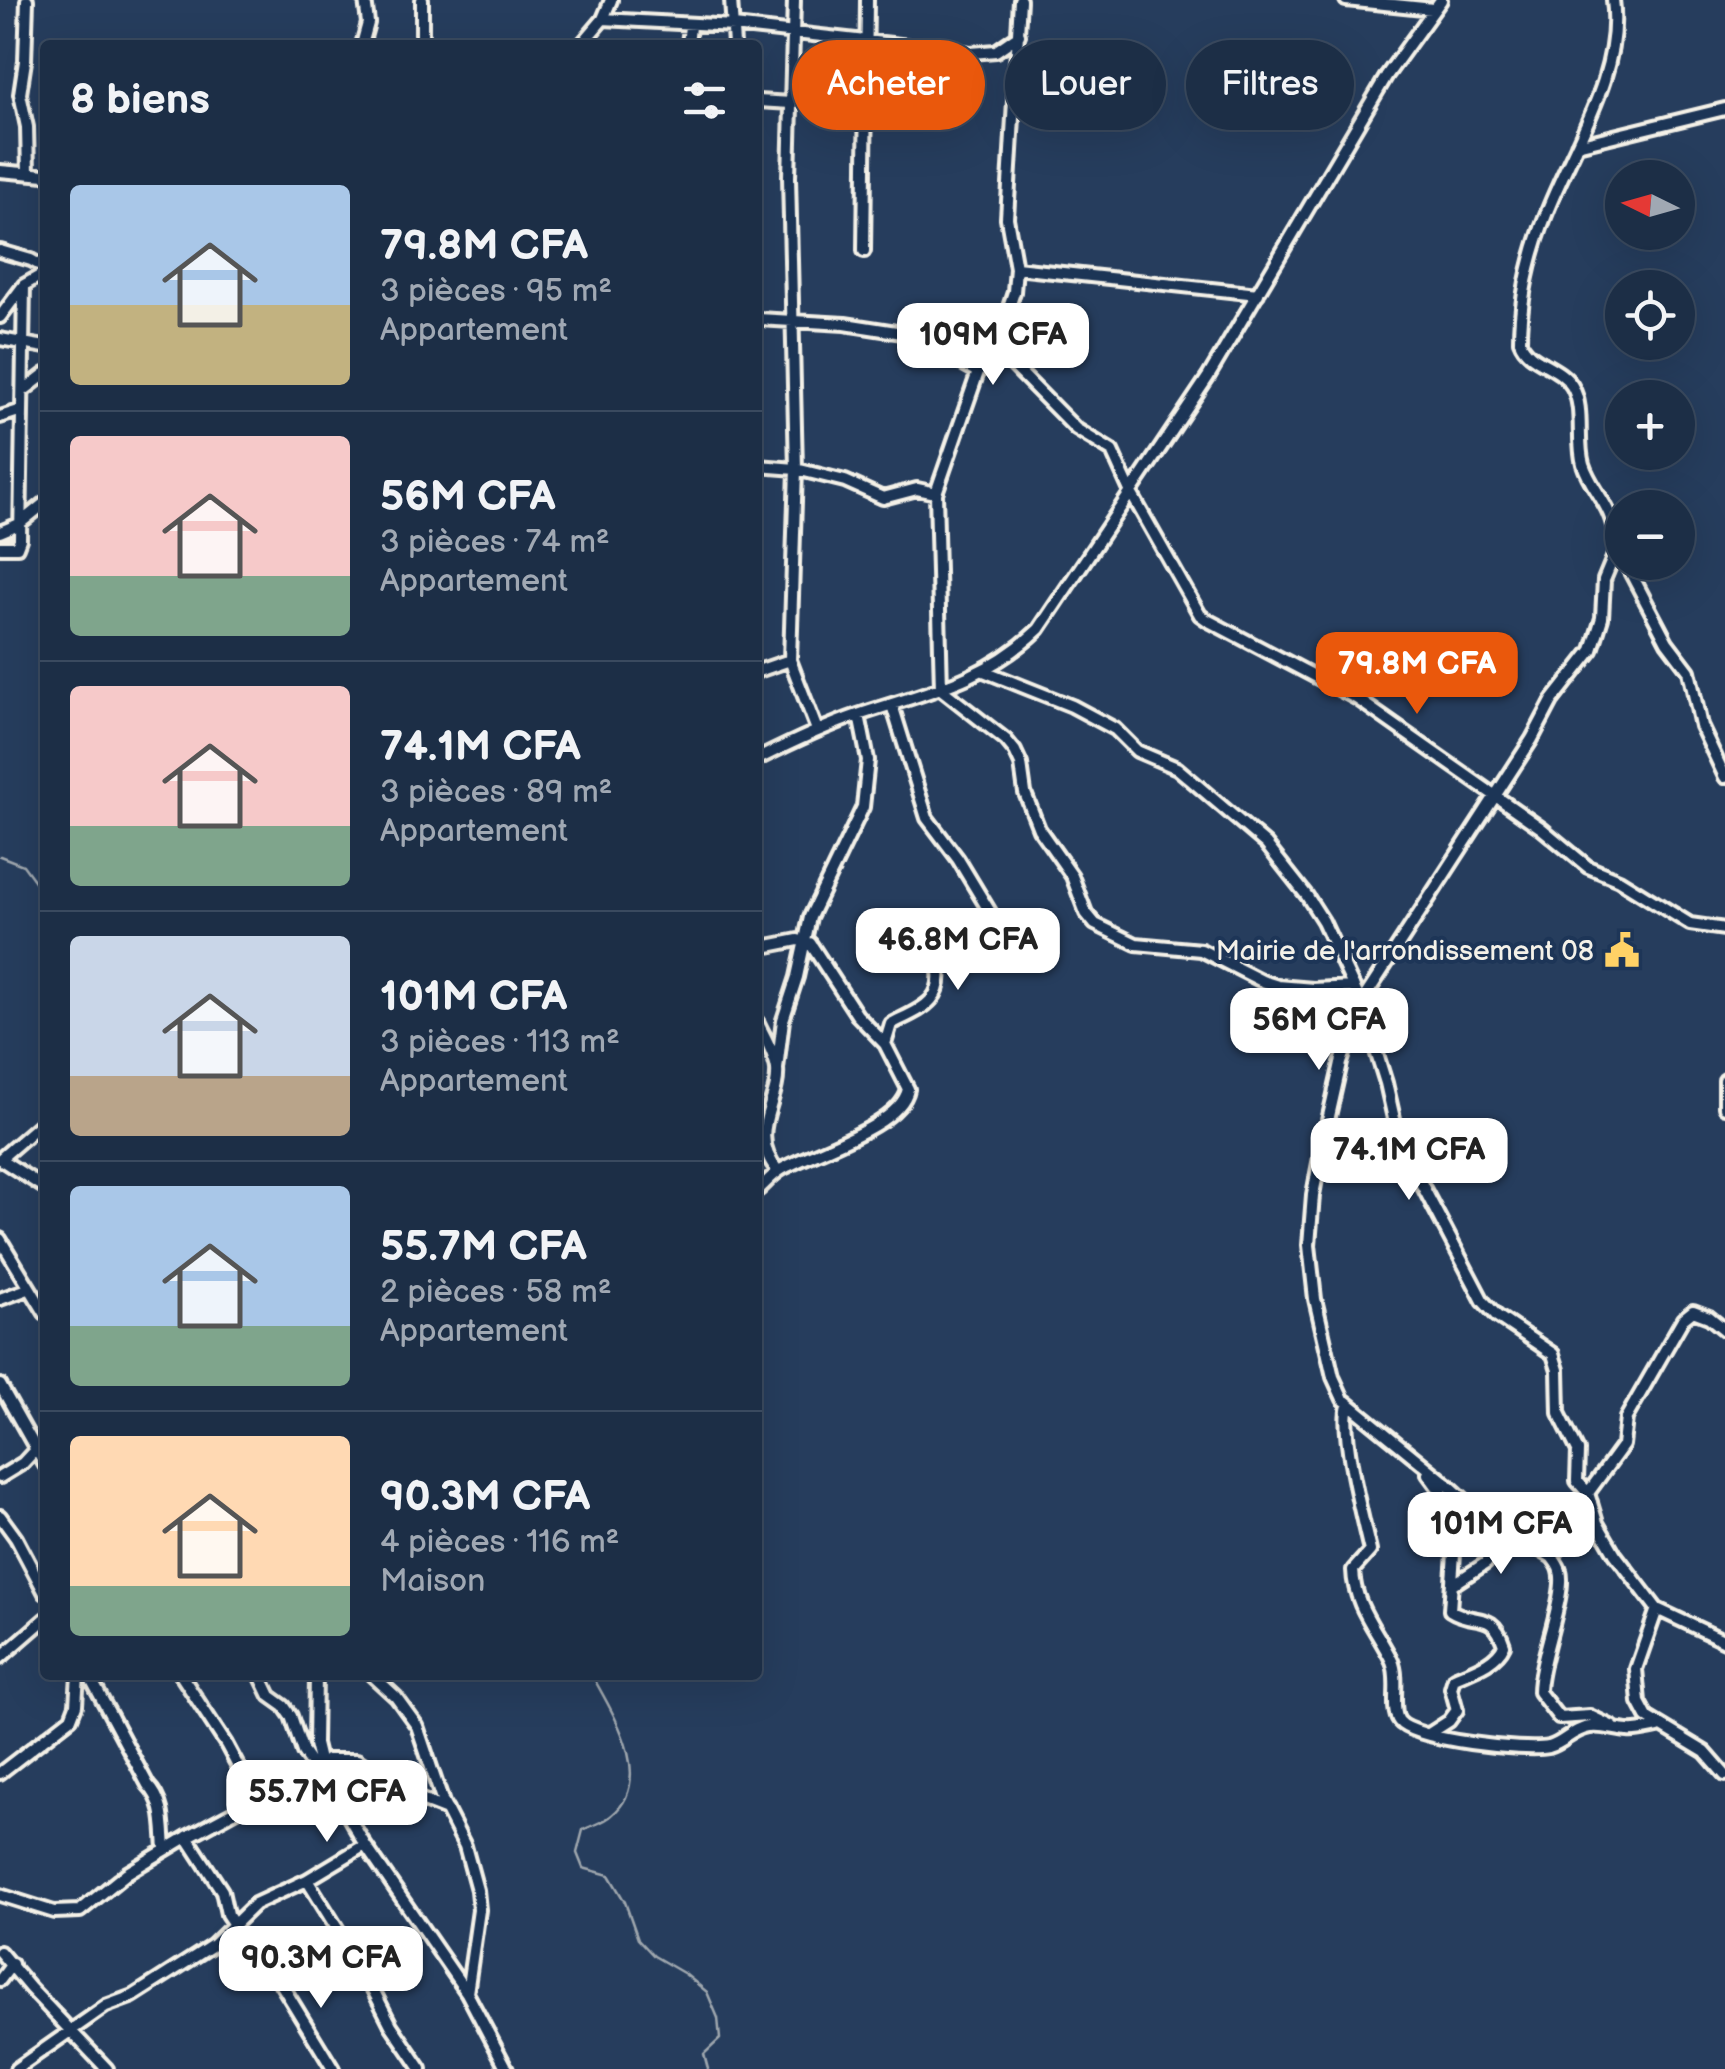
<!DOCTYPE html>
<html lang="fr">
<head>
<meta charset="utf-8">
<style>
  :root { --surface:#1c2e46; --page:#25364d; --text:#f1f3f6; --muted:#a0a8b3; --line:#3a4a5f; --accent:#ea580c }
  body { margin:0; font-family:"Balsamiq Sans",sans-serif; background:var(--page); color:var(--text); height:100vh; display:flex; flex-direction:column; font-size:38px; white-space:nowrap }
  * { box-sizing:border-box; margin:0 }
  p { font-size:32px; color:var(--muted) }
  .icon { flex:none; width:55px; height:55px; fill:none; stroke:currentColor; stroke-width:2; stroke-linecap:round; stroke-linejoin:round }
  .map { position:relative; flex:1; overflow:hidden }
  .panel { position:absolute; left:40px; top:40px; width:722px; height:1640px; display:flex; flex-direction:column; background:var(--surface); border-radius:10px; box-shadow:0 10px 40px #0002,0 0 0 2px var(--line) }
  .panel>* { flex:none }
  .top-card { position:absolute; left:792px; top:40px; width:782px; height:90px; display:flex; gap:20px }
  .needle { width:65px; rotate:275deg }
  .controls { position:absolute; left:1605px; top:160px; display:grid; gap:20px }
  .controls a { display:grid; place-items:center; width:90px; height:90px; border-radius:50%; background:var(--surface); box-shadow:0 10px 40px #0002,0 0 0 2px var(--line); font-size:50px }
  .price { position:absolute; translate:-50% -85px; padding:0 22px; border-radius:20px; background:#fff; color:#222; font-size:32px; line-height:65px; filter:drop-shadow(0 2px 5px #0008) }
  .price::after { content:''; position:absolute; left:50%; top:60px; width:30px; height:22px; margin-left:-15px; background:inherit; clip-path:polygon(0 0,100% 0,50% 100%) }
  .price.on { background:var(--accent); color:#fff }
  ul { padding:0; list-style:none }
  li { display:flex; align-items:center; gap:30px; height:250px; padding:0 30px }
  li+li { border-top:2px solid var(--line) }
  li span { display:grid; place-items:center; flex:none; width:280px; height:200px; border-radius:10px; color:#555 }
  li>.icon { margin-inline-start:auto }
  span .icon { width:120px; height:120px; fill:#fffc; stroke-width:1 }
  li b { font-size:42px }
  h2 { display:flex; justify-content:space-between; align-items:center; height:120px; padding:0 30px; font-size:42px }
  .tag { padding:0 35px; border-radius:45px; background:var(--surface); box-shadow:0 10px 40px #0002,0 0 0 2px var(--line); font-size:35px; line-height:90px }
  .tag.on { background:var(--accent); color:#fff }
  .map>svg:first-child { display:block }
  .lines { fill:none; stroke-linecap:round; stroke-linejoin:round }
  .stream { stroke:#9fa7ae; stroke-width:2.5 }
  .minor-casing { stroke:#f4f1e8; stroke-width:18 }
  .minor { stroke:#1d3557; stroke-width:10 }
  .labels { text-anchor:middle; stroke-width:8; stroke-linejoin:round; paint-order:stroke }
  .poi-label { font-size:28px; fill:#f4f1e8; stroke:#1d3557; text-anchor:end }
</style>
</head>
<body>
<div class="map">
<svg width="1725" height="2069" viewBox="0 0 1725 2069">
  <rect width="100%" height="100%" fill="#263d5d"/>
  <filter id="ink" filterUnits="userSpaceOnUse"><feTurbulence type="fractalNoise" baseFrequency=".01" numOctaves="2"/><feDisplacementMap in="SourceGraphic" scale="20" xChannelSelector="R" yChannelSelector="G"/><feConvolveMatrix kernelMatrix="1 2 1 2 8 2 1 2 1" color-interpolation-filters="sRGB"/></filter>
  <g filter="url(#ink)">
    <g class="lines">
      <path class="stream" d="M 0,856 L 23,865 L 45,895
        M 592,1675 C 612,1712 656,1779 612,1815 C 605,1822 592,1825 583,1830 L 577,1853 L 583,1868 L 609,1875 L 625,1902 L 638,1939 L 654,1956 L 685,1974 L 707,1992 L 718,2018 L 720,2039 L 704,2054 L 708,2069"/>
      <defs>
        <path id="minor" d="M 27,0 L 25,61 L 20,94 L 27,127 L 28,173
          M 422,0 L 422,45
          M 731,0 L 734,45
          M 794,0 L 789,177 L 796,469 L 790,660 L 817,730
          M 1346,0 L 1433,9
          M 1613,0 C 1623,74 1573,145 1547,212 C 1531,252 1520,298 1520,341 C 1528,363 1559,365 1572,386 C 1585,408 1576,440 1583,464 C 1589,483 1601,495 1609,513 C 1615,527 1617,543 1622,558
          M 603,19 L 734,26 L 971,53 L 996,51 L 1019,35
          M 362,45 L 368,23 L 365,0
          M 581,45 L 603,19 L 611,0
          M 688,45 L 690,26
          M 758,101 L 791,103
          M 1577,145 L 1725,109
          M 0,171 L 45,175
          M 0,251 L 31,260 L 45,268
          M 864,251 L 867,0
          M 1016,268 L 1258,294
          M 0,317 L 24,285 L 45,273
          M 758,319 L 845,324 L 909,334 L 978,372 L 936,493
          M 0,339 L 45,347
          M 992,344 L 1076,429 L 1112,451 L 1131,493 L 1200,615 L 1207,620 L 1356,698 L 1541,828 L 1588,867 L 1619,880 L 1690,924 L 1725,929
          M 978,372 L 1006,316 L 1014,292 L 1016,268 L 1007,218 L 1020,0
          M 23,391 L 45,374
          M 0,417 L 22,410
          M 758,466 L 796,469 L 845,481 L 883,498 L 917,489 L 936,493 L 941,689 L 1006,740 L 1015,751 L 1021,764 L 1025,793 L 1039,829 L 1072,876 L 1086,913 L 1095,924 L 1136,944 L 1201,950 L 1262,981 L 1278,986 L 1313,989 L 1354,987
          M 0,532 L 19,524 L 45,503
          M 0,547 L 17,547 L 20,539 L 24,285
          M 1625,562 L 1667,642 L 1689,671 L 1701,726 L 1725,777
          M 758,671 L 790,660
          M 984,671 L 1072,706 L 1115,729 L 1137,751 L 1177,768 L 1266,844 L 1307,896 L 1323,921 L 1361,1003 L 1386,1083 L 1399,1141 L 1483,1301 L 1497,1316 L 1553,1354 L 1558,1370 L 1559,1413 L 1578,1451 L 1577,1481 L 1588,1493 L 1597,1523 L 1615,1554 L 1657,1609 L 1636,1669 L 1639,1702 L 1647,1717 L 1705,1752 L 1725,1775
          M 758,759 C 790,743 823,727 858,715 C 927,692 985,681 1039,629 L 1208,377 L 1387,75 L 1441,0
          M 758,948 L 798,940 L 810,943 L 857,1015 L 885,1044 L 908,1089 C 901,1126 814,1151 782,1169 C 773,1174 766,1183 758,1190
          M 758,1023 C 764,1036 775,1054 777,1069 C 780,1102 746,1133 778,1171
          M 885,1044 L 891,1024 C 920,1009 946,1002 938,964 L 949,950 L 996,922 L 958,859 L 927,818 L 892,705
          M 777,1069 L 783,1020 L 797,977 L 810,917 L 863,807 L 868,760 L 859,715
          M 1725,1080 L 1725,1107
          M 45,1120 L 0,1159 L 45,1188
          M 0,1239 L 45,1313
          M 0,1299 L 28,1289
          M 0,1385 L 45,1465
          M 1348,1406 C 1340,1432 1363,1520 1370,1551 L 1353,1570 C 1354,1606 1377,1630 1392,1661 C 1400,1680 1390,1708 1399,1721 C 1413,1740 1525,1752 1549,1747 C 1564,1743 1573,1729 1590,1727 C 1604,1725 1615,1730 1628,1731 C 1638,1732 1648,1729 1658,1727
          M 1428,1474 L 1447,1500 L 1456,1525 L 1450,1610 C 1474,1626 1492,1608 1504,1645 C 1496,1663 1472,1670 1454,1678 L 1451,1688 L 1457,1710 L 1449,1721 L 1429,1734
          M 0,1477 L 23,1463 L 36,1449
          M 1588,1493 L 1623,1445 L 1626,1418 L 1683,1319 L 1693,1311 L 1709,1317 L 1725,1330
          M 0,1516 L 16,1538 L 45,1593
          M 1552,1557 L 1582,1523 L 1591,1502
          M 1454,1584 L 1486,1563 L 1504,1530
          M 1657,1609 L 1725,1641
          M 0,1658 L 45,1619
          M 89,1675 L 148,1785 C 165,1802 163,1826 165,1849
          M 181,1675 L 226,1744 L 256,1800
          M 260,1675 L 270,1696 L 284,1706 L 291,1716 L 303,1752 L 316,1771
          M 316,1675 L 315,1744 L 321,1769 L 365,1845 L 307,1880 L 363,1970 L 391,2025 L 421,2069
          M 372,1675 L 396,1697 L 417,1726 L 443,1803 L 465,1846 L 477,1890 L 479,1910 L 467,1993 L 507,2069
          M 1613,1727 L 1590,1716 L 1559,1718 L 1539,1692 C 1539,1660 1567,1593 1560,1571 C 1559,1566 1555,1561 1552,1557 L 1480,1514 L 1446,1483 L 1343,1399 L 1333,1377 L 1315,1299 L 1309,1245 L 1313,1195 L 1321,1152 L 1341,1063 L 1361,1003 L 1532,739 L 1552,701 L 1592,650 L 1602,618 L 1604,580 L 1618,546
          M 0,1773 L 71,1718 L 76,1705 L 78,1675
          M 365,1845 L 467,1993
          M 0,1895 L 54,1912 L 80,1911 L 127,1873 L 187,1837
          M 233,1923 L 227,1914 L 222,1891 L 187,1837 L 276,1789 L 321,1769 L 327,1760 L 357,1760 L 411,1796 L 447,1810
          M 213,1945 L 233,1946 L 269,1964 L 333,2069
          M 0,1952 L 30,1988 L 107,2069
          M 0,1980 L 12,1964
          M 16,2069 L 106,2006 L 133,1996 L 213,1945 L 255,1904 L 307,1880"/>
      </defs>
      <use href="#minor" class="minor-casing"/>
      <use href="#minor" class="minor"/>
    </g>
  </g>
  <defs>
    <symbol id="civic-bare" viewBox="-9 -9 18 18"><path d="M-.6-6.5H3V-4.5H.6V-3L4-1V1h2V6H-6V1h2V-1L-.6-3ZM-1.2 2.5V6h2.4V2.5Z" fill="#ffd166" stroke="#1d3557" stroke-width="2.5" paint-order="stroke"/></symbol>
  </defs>
  <g fill-rule="evenodd">
    <use href="#civic-bare" x="1597" y="925" width="50" height="50"/>
  </g>
  <g class="labels">
    <g class="poi-label">
      <text x="1594" y="960">Mairie de l'arrondissement 08</text>
    </g>
  </g>
</svg>
<div class="controls">
<a><svg class="needle" viewBox="-14 -14 28 28"><path d="M0-13l5 13h-10z" fill="#e53935"/><path d="M0 13l5-13h-10z" fill="#a0a8b3"/></svg></a>
<a><svg class="icon" aria-label="locate" viewBox="0 0 24 24"><circle cx="12" cy="12" r="6"/><path d="M12 2v4M12 18v4M2 12h4M18 12h4"/></svg></a>
<a>+</a>
<a>−</a>
</div>
<b class="price" style="left:993px;top:388px">109M CFA</b>
<b class="price on" style="left:1417px;top:717px">79.8M CFA</b>
<b class="price" style="left:958px;top:993px">46.8M CFA</b>
<b class="price" style="left:1319px;top:1073px">56M CFA</b>
<b class="price" style="left:1409px;top:1203px">74.1M CFA</b>
<b class="price" style="left:1501px;top:1577px">101M CFA</b>
<b class="price" style="left:327px;top:1845px">55.7M CFA</b>
<b class="price" style="left:321px;top:2011px">90.3M CFA</b>
<div class="top-card">
<a class="tag on">Acheter</a>
<a class="tag">Louer</a>
<a class="tag">Filtres</a>
</div>
<section class="panel">
<h2>8 biens<svg class="icon" aria-label="filters" viewBox="0 0 24 24"><path d="M4 7h16M4 17h16"/><circle cx="9" cy="7" r="2"/><circle cx="15" cy="17" r="2"/></svg></h2>
<ul>
<li><span style="background:linear-gradient(#a9c7e8 60%,#c2b280 0)"><svg class="icon" aria-label="home" viewBox="0 0 24 24"><path d="M3 11l9-7 9 7M6 9v11h12V9"/></svg></span><div><b>79.8M CFA</b><p>3 pièces · 95 m²</p><p>Appartement</p></div></li>
<li><span style="background:linear-gradient(#f6c9c9 70%,#7fa58c 0)"><svg class="icon" aria-label="home" viewBox="0 0 24 24"><path d="M3 11l9-7 9 7M6 9v11h12V9"/></svg></span><div><b>56M CFA</b><p>3 pièces · 74 m²</p><p>Appartement</p></div></li>
<li><span style="background:linear-gradient(#f6c9c9 70%,#7fa58c 0)"><svg class="icon" aria-label="home" viewBox="0 0 24 24"><path d="M3 11l9-7 9 7M6 9v11h12V9"/></svg></span><div><b>74.1M CFA</b><p>3 pièces · 89 m²</p><p>Appartement</p></div></li>
<li><span style="background:linear-gradient(#c9d6e8 70%,#b9a48a 0)"><svg class="icon" aria-label="home" viewBox="0 0 24 24"><path d="M3 11l9-7 9 7M6 9v11h12V9"/></svg></span><div><b>101M CFA</b><p>3 pièces · 113 m²</p><p>Appartement</p></div></li>
<li><span style="background:linear-gradient(#a9c7e8 70%,#7fa58c 0)"><svg class="icon" aria-label="home" viewBox="0 0 24 24"><path d="M3 11l9-7 9 7M6 9v11h12V9"/></svg></span><div><b>55.7M CFA</b><p>2 pièces · 58 m²</p><p>Appartement</p></div></li>
<li><span style="background:linear-gradient(#ffd9b3 75%,#7fa58c 0)"><svg class="icon" aria-label="home" viewBox="0 0 24 24"><path d="M3 11l9-7 9 7M6 9v11h12V9"/></svg></span><div><b>90.3M CFA</b><p>4 pièces · 116 m²</p><p>Maison</p></div></li>
</ul>
</section>
</div>
</body>
</html>
